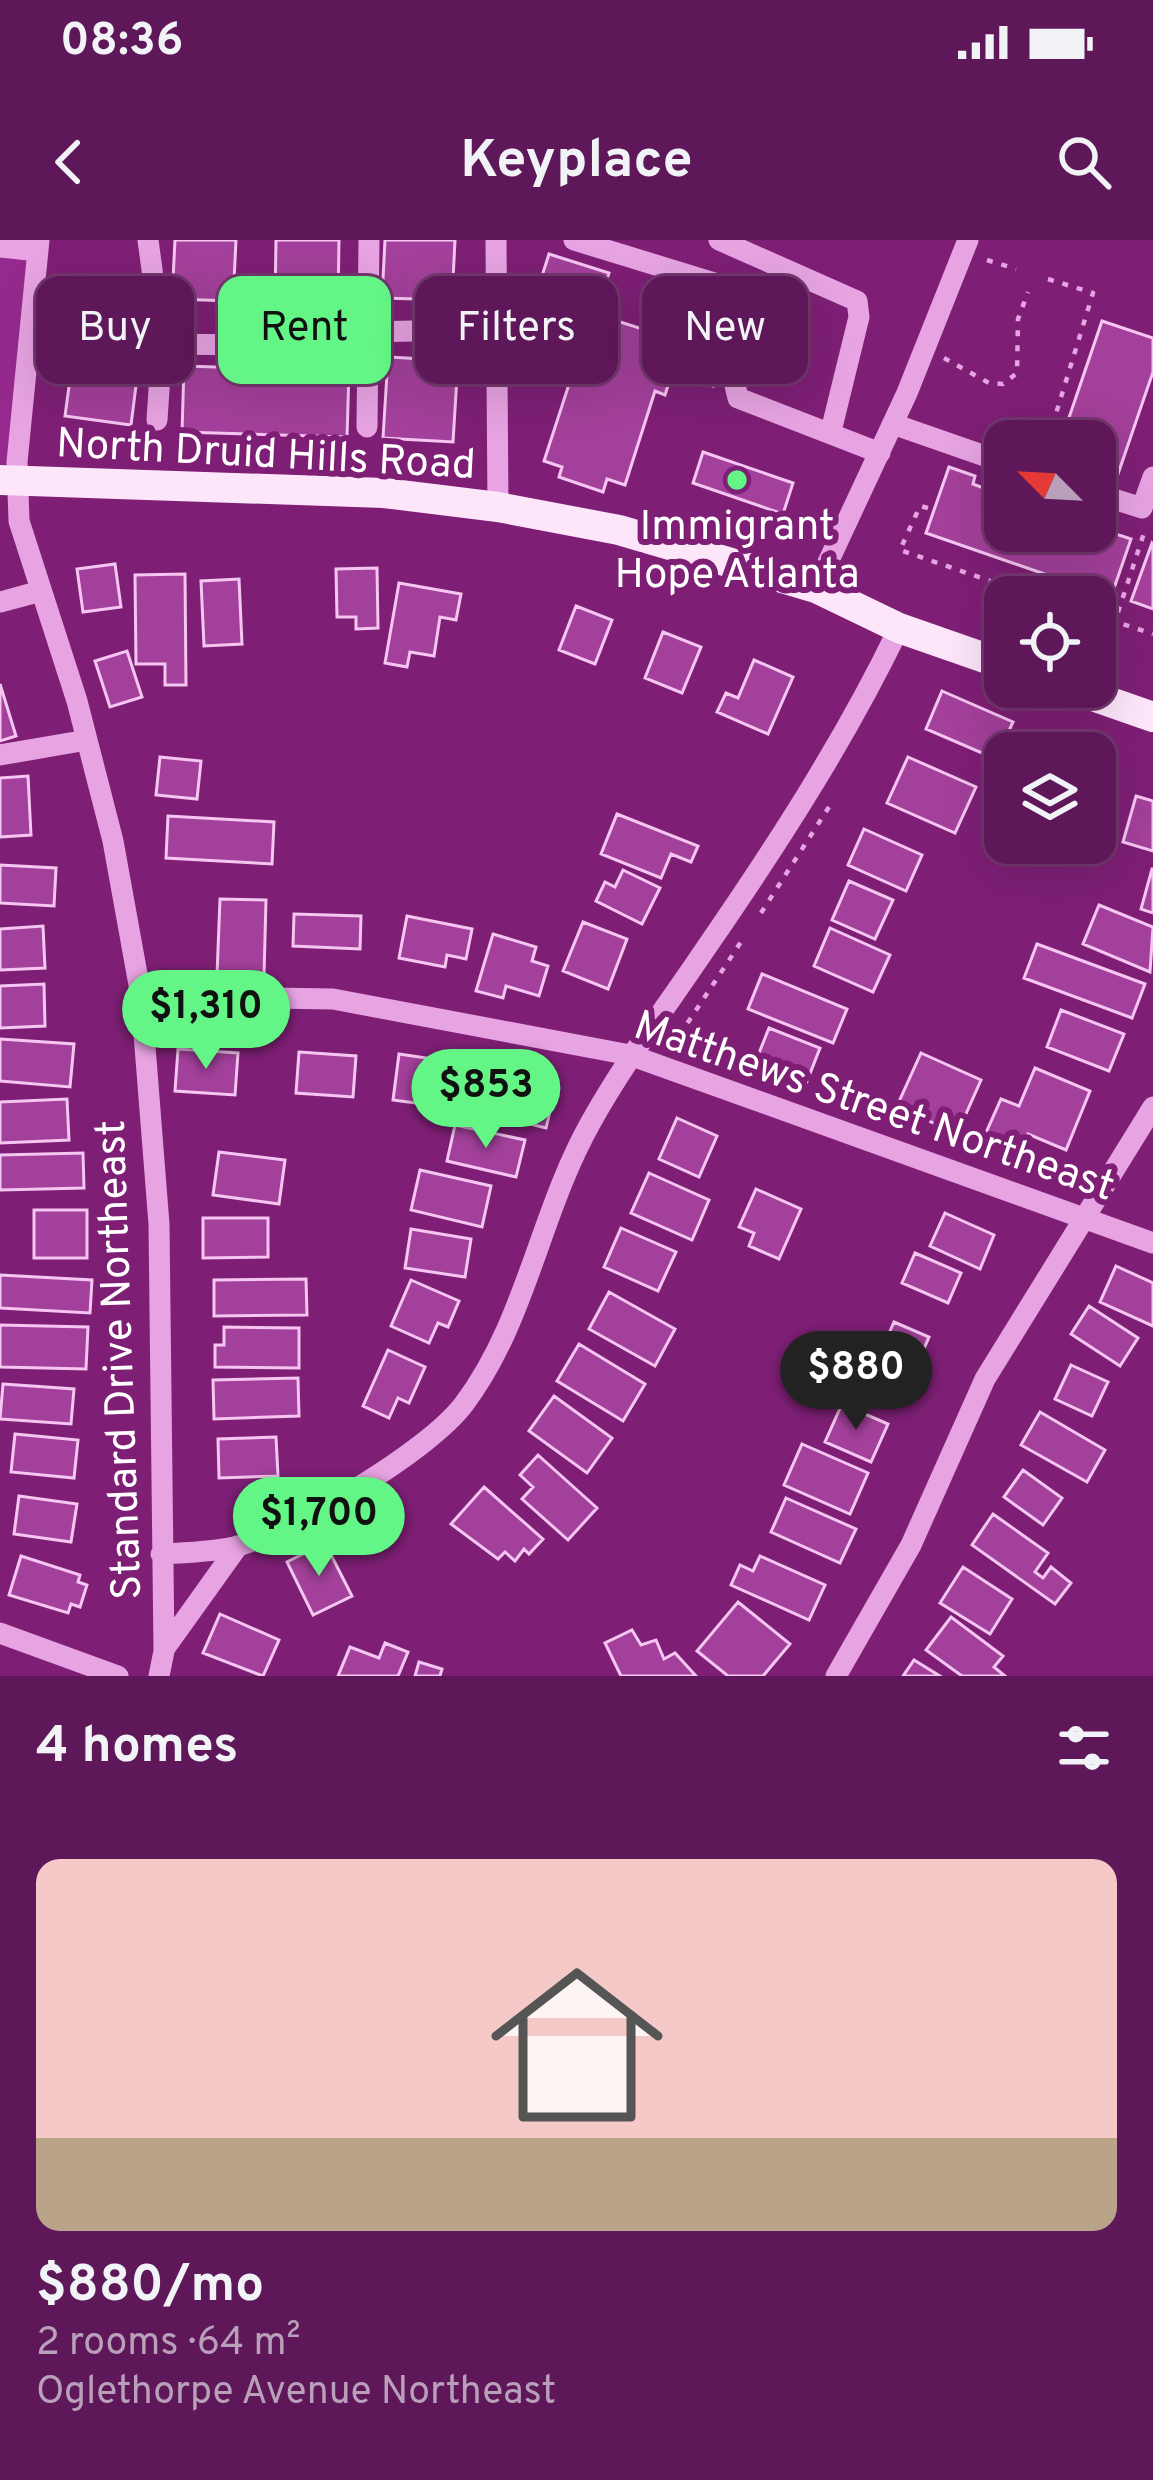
<!DOCTYPE html>
<html lang="en">
<head>
<meta charset="utf-8">
<style>
  :root { --surface:#5e1758; --page:#64205e; --text:#f1f3f6; --muted:#b99fba; --line:#73366e; --accent:#63f586 }
  body { margin:0; font-family:Overpass,sans-serif; background:var(--page); color:var(--text); height:100vh; display:flex; flex-direction:column; font-size:45px; white-space:nowrap }
  * { box-sizing:border-box; margin:0 }
  p { font-size:39px; color:var(--muted) }
  .icon { flex:none; width:66px; height:66px; fill:none; stroke:currentColor; stroke-width:2; stroke-linecap:round; stroke-linejoin:round }
  .map { position:relative; height:1436px; overflow:hidden }
  .details { display:flex; flex-direction:column; background:var(--surface); flex:1 }
  .details>* { flex:none }
  .hud { position:absolute; left:36px; top:36px; width:1083px; height:108px; display:flex; gap:24px }
  .needle { width:78px; rotate:294deg }
  .tools { position:absolute; left:984px; top:180px; display:grid; gap:24px }
  .tools a { display:grid; place-items:center; width:132px; height:132px; border-radius:24px; background:var(--surface); box-shadow:0 12px 48px #0002,0 0 0 3px var(--line); font-size:60px }
  .price { position:absolute; translate:-50% -102px; padding:0 27px; border-radius:42px; background:var(--accent); color:#111; font-size:39px; line-height:78px; filter:drop-shadow(0 3px 6px #0008) }
  .price::after { content:''; position:absolute; left:50%; top:72px; width:36px; height:27px; margin-left:-18px; background:inherit; clip-path:polygon(0 0,100% 0,50% 100%) }
  .price.on { background:#222; color:#fff }
  ul { padding:0; list-style:none }
  li { display:grid; align-content:center; gap:24px; height:636px; padding:0 36px }
  li+li { border-top:3px solid var(--line) }
  li span { display:grid; place-items:center; height:372px; border-radius:24px; color:#555 }
  li>.icon { margin-inline-start:auto }
  span .icon { width:216px; height:216px; fill:#fffc; stroke-width:1 }
  li b { font-size:51px }
  h2 { display:flex; justify-content:space-between; align-items:center; height:144px; padding:0 36px; font-size:51px }
  .chip { padding:0 42px; border-radius:24px; background:var(--surface); box-shadow:0 12px 48px #0002,0 0 0 3px var(--line); font-size:42px; line-height:108px }
  .chip.on { background:var(--accent); color:#111 }
  .status { display:flex; justify-content:space-between; align-items:center; height:84px; padding:0 60px; background:var(--surface); direction:ltr }
  .status svg { height:33px; fill:currentColor }
  header { display:flex; justify-content:space-between; align-items:center; height:156px; padding:0 36px; background:var(--surface); font-size:54px; font-weight:700 }
  .map>svg:first-child { display:block }
  .green { fill:#96298d }
  .building { fill:#a3409b; stroke:#f6c6f2; stroke-width:3 }
  .lines { fill:none; stroke-linecap:round; stroke-linejoin:round }
  .path { stroke:#e7a3e2; stroke-width:4.5; stroke-dasharray:6 9; stroke-linecap:butt }
  .minor { stroke:#e7a3e2; stroke-width:21 }
  .major { stroke:#fde5fa; stroke-width:30 }
  .poi-dot { fill:#63f586; stroke:#7e1f75; stroke-width:4.5 }
  .labels { text-anchor:middle; stroke-width:12; stroke-linejoin:round; paint-order:stroke }
  .street-label { font-size:42px; fill:#fff; stroke:#7e1f75 }
  .poi-label { font-size:42px; fill:#fff; stroke:#7e1f75 }
</style>
</head>
<body>
<div class="status"><b>08:36</b><svg viewBox="0 0 49 12"><path d="M0 12V9h3v3zM5 12V6h3v6zM10 12V3h3v9zM15 12V0h3v12zM26 1h20v11H26zM47 4h2v5h-2z"/></svg></div>
<header><svg class="icon" aria-label="back" viewBox="0 0 24 24"><path d="M15 5l-7 7 7 7"/></svg>Keyplace<svg class="icon" aria-label="search" viewBox="0 0 24 24"><circle cx="10" cy="10" r="6"/><path d="M15 15l6 6"/></svg></header>
<div class="map">
<svg width="1153" height="1436" viewBox="0 0 1153 1436">
  <rect width="100%" height="100%" fill="#7e1f75"/>
  <path class="green" d="M 0,0 L 41,0 L 13,224 L 0,225 Z"/>
  <path class="building" d="M 175,0 L 236,0 L 233,61 L 172,59 Z
    M 276,0 L 339,0 L 338,61 L 275,61 Z
    M 385,0 L 455,0 L 452,60 L 382,58 Z
    M 549,14 L 609,33 L 595,74 L 661,95 L 676,51 L 737,71 L 713,146 L 672,133 L 665,155 L 655,151 L 625,245 L 607,239 L 603,252 L 559,237 L 562,227 L 544,221 L 575,126 L 563,122 L 569,104 L 525,89 Z
    M 81,58 L 146,67 L 131,185 L 65,176 Z
    M 1102,81 L 1153,98 L 1153,132 L 1118,234 L 1095,226 L 1095,201 L 1061,201 Z
    M 388,117 L 458,121 L 453,202 L 383,198 Z
    M 184,126 L 349,131 L 347,197 L 182,192 Z
    M 703,212 L 793,243 L 783,274 L 693,243 Z
    M 949,227 L 975,236 L 973,244 L 1005,256 L 1005,291 L 1095,291 L 1095,287 L 1131,299 L 1111,357 L 926,293 Z
    M 1152,303 L 1153,304 L 1153,369 L 1131,361 Z
    M 115,324 L 121,367 L 83,372 L 77,329 Z
    M 377,328 L 378,388 L 356,389 L 356,377 L 337,377 L 336,329 Z
    M 185,334 L 186,445 L 165,445 L 165,424 L 136,424 L 135,335 Z
    M 239,339 L 242,404 L 204,406 L 201,341 Z
    M 399,343 L 461,354 L 456,380 L 440,377 L 434,416 L 410,412 L 407,427 L 385,423 Z
    M 576,366 L 612,380 L 595,424 L 559,410 Z
    M 663,392 L 701,407 L 682,453 L 645,438 Z
    M 127,411 L 142,457 L 110,467 L 95,421 Z
    M 754,420 L 793,437 L 768,494 L 717,472 L 726,453 L 738,458 Z
    M 0,444 L 16,496 L 0,501 Z
    M 942,451 L 1013,482 L 996,519 L 926,489 Z
    M 160,517 L 201,521 L 197,559 L 156,555 Z
    M 908,517 L 976,547 L 955,593 L 887,563 Z
    M 28,536 L 31,595 L 0,597 L 0,538 Z
    M 1136,556 L 1153,561 L 1153,611 L 1123,602 Z
    M 617,574 L 698,606 L 691,622 L 671,614 L 661,638 L 601,614 Z
    M 168,576 L 274,582 L 272,624 L 166,618 Z
    M 864,589 L 922,615 L 906,651 L 848,625 Z
    M 0,625 L 56,628 L 54,666 L 0,663 Z
    M 1152,629 L 1153,629 L 1153,673 L 1141,669 Z
    M 623,630 L 660,648 L 642,684 L 596,661 L 605,642 L 615,647 Z
    M 849,641 L 893,660 L 875,699 L 832,680 Z
    M 220,659 L 266,660 L 264,736 L 217,735 Z
    M 1099,665 L 1153,687 L 1150,732 L 1083,704 Z
    M 294,674 L 361,676 L 360,709 L 293,706 Z
    M 407,676 L 472,689 L 466,719 L 447,715 L 445,727 L 399,718 Z
    M 583,682 L 627,699 L 608,749 L 563,731 Z
    M 43,686 L 45,728 L 0,730 L 0,689 Z
    M 830,688 L 890,715 L 873,752 L 814,726 Z
    M 493,694 L 536,707 L 532,721 L 548,726 L 539,756 L 506,746 L 503,758 L 476,751 Z
    M 1037,704 L 1145,744 L 1132,778 L 1024,738 Z
    M 762,734 L 847,769 L 833,803 L 748,769 Z
    M 44,744 L 45,786 L 0,788 L 0,746 Z
    M 1061,770 L 1124,794 L 1109,831 L 1047,807 Z
    M 769,788 L 820,808 L 802,854 L 751,833 Z
    M 0,799 L 74,804 L 70,847 L 0,841 Z
    M 178,809 L 238,813 L 235,855 L 175,851 Z
    M 299,812 L 356,816 L 353,857 L 296,853 Z
    M 921,813 L 981,840 L 957,894 L 897,866 Z
    M 399,814 L 460,823 L 453,868 L 393,860 Z
    M 1035,828 L 1090,851 L 1066,910 L 1028,894 L 1022,910 L 985,895 L 1001,859 L 1019,866 Z
    M 500,833 L 556,847 L 546,888 L 489,874 Z
    M 67,859 L 69,900 L 0,903 L 0,862 Z
    M 677,878 L 717,896 L 699,937 L 659,919 Z
    M 455,885 L 525,900 L 516,937 L 447,921 Z
    M 219,912 L 285,920 L 279,964 L 213,955 Z
    M 83,913 L 84,948 L 0,950 L 0,915 Z
    M 420,930 L 491,946 L 482,987 L 411,970 Z
    M 649,933 L 709,960 L 692,1000 L 631,973 Z
    M 756,949 L 801,969 L 779,1019 L 749,1006 L 754,993 L 739,987 Z
    M 34,970 L 87,970 L 87,1018 L 34,1018 Z
    M 945,973 L 994,995 L 980,1029 L 930,1006 Z
    M 203,978 L 268,978 L 268,1017 L 203,1018 Z
    M 621,988 L 676,1012 L 658,1051 L 604,1027 Z
    M 411,989 L 471,999 L 465,1037 L 405,1028 Z
    M 915,1013 L 961,1033 L 948,1063 L 902,1043 Z
    M 1116,1026 L 1153,1043 L 1153,1086 L 1100,1062 Z
    M 0,1035 L 92,1040 L 90,1073 L 0,1068 Z
    M 306,1039 L 307,1075 L 214,1076 L 214,1040 Z
    M 411,1040 L 459,1061 L 448,1087 L 438,1083 L 429,1103 L 391,1086 Z
    M 609,1052 L 675,1089 L 655,1126 L 589,1089 Z
    M 1089,1066 L 1138,1098 L 1120,1126 L 1071,1094 Z
    M 894,1082 L 929,1097 L 903,1157 L 868,1142 Z
    M 0,1085 L 88,1087 L 86,1129 L 0,1127 Z
    M 224,1087 L 299,1088 L 299,1128 L 215,1127 L 215,1105 L 224,1105 Z
    M 579,1104 L 645,1144 L 623,1181 L 557,1141 Z
    M 388,1110 L 425,1127 L 409,1163 L 398,1158 L 389,1178 L 363,1166 Z
    M 1071,1125 L 1108,1142 L 1092,1176 L 1055,1159 Z
    M 298,1138 L 299,1176 L 214,1179 L 213,1140 Z
    M 3,1144 L 74,1149 L 71,1184 L 0,1179 Z
    M 554,1156 L 612,1198 L 587,1233 L 529,1191 Z
    M 842,1164 L 888,1184 L 871,1222 L 825,1202 Z
    M 1040,1172 L 1105,1210 L 1087,1242 L 1021,1205 Z
    M 15,1194 L 78,1200 L 74,1238 L 11,1232 Z
    M 276,1197 L 278,1236 L 219,1238 L 218,1199 Z
    M 802,1204 L 868,1233 L 850,1274 L 784,1245 Z
    M 538,1215 L 597,1268 L 568,1300 L 522,1259 L 533,1247 L 520,1235 Z
    M 1023,1230 L 1062,1258 L 1043,1285 L 1004,1257 Z
    M 484,1247 L 543,1299 L 529,1314 L 524,1309 L 515,1321 L 505,1312 L 498,1319 L 451,1284 Z
    M 19,1256 L 77,1264 L 71,1302 L 14,1294 Z
    M 786,1258 L 856,1289 L 840,1323 L 771,1292 Z
    M 993,1274 L 1048,1313 L 1035,1332 L 1043,1338 L 1051,1327 L 1071,1343 L 1055,1364 L 972,1305 Z
    M 325,1303 L 352,1356 L 313,1375 L 287,1322 Z
    M 21,1316 L 80,1335 L 78,1342 L 87,1345 L 80,1367 L 71,1364 L 68,1373 L 9,1355 Z
    M 760,1316 L 825,1345 L 809,1380 L 731,1345 L 740,1325 L 753,1331 Z
    M 963,1327 L 1012,1359 L 990,1394 L 940,1363 Z
    M 738,1362 L 790,1404 L 763,1436 L 728,1436 L 697,1411 Z
    M 220,1374 L 279,1400 L 263,1436 L 203,1413 Z
    M 951,1377 L 1003,1416 L 994,1427 L 1005,1436 L 962,1436 L 926,1410 Z
    M 632,1390 L 641,1405 L 656,1400 L 664,1419 L 675,1413 L 696,1436 L 621,1436 L 605,1403 Z
    M 385,1403 L 408,1412 L 398,1436 L 338,1436 L 350,1407 L 379,1418 Z
    M 914,1420 L 940,1436 L 903,1436 Z
    M 419,1422 L 442,1429 L 440,1436 L 415,1436 Z"/>
  <g class="lines">
    <path class="path" d="M 987,20 L 1016,29
      M 1048,39 L 1093,53 L 1051,190
      M 944,118 L 989,143 L 1003,144 L 1017,133 L 1018,79 L 1028,52
      M 928,268 L 920,266 L 900,310 L 1037,357
      M 1095,375 L 1153,394
      M 1104,415 L 1145,290
      M 761,673 L 829,567
      M 671,808 L 741,702"/>
    <path class="minor" d="M 39,0 L 17,222 L 19,281 L 77,461 L 113,601 L 141,756 L 159,984 L 164,1411 L 159,1436
      M 148,0 L 162,104 L 157,180
      M 496,0 L 498,267
      M 574,0 L 747,53 L 757,69 L 734,141 L 738,158 L 880,213
      M 719,0 L 857,61 L 859,77 L 831,191
      M 0,7 L 38,11
      M 162,104 L 343,106 L 370,92 L 498,89
      M 893,184 L 1005,223
      M 367,187 L 369,0
      M 1095,253 L 1142,268 L 1153,237
      M 816,348 L 907,153 L 968,0
      M 0,362 L 41,351
      M 0,515 L 87,500
      M 141,756 L 333,759 L 630,815 L 1153,1003
      M 161,1314 C 185,1313 210,1312 234,1307 C 292,1292 427,1213 464,1164 C 526,1082 540,972 591,882 C 625,821 667,766 706,708 C 777,605 845,500 899,388
      M 0,1393 L 118,1436
      M 165,1408 L 238,1306
      M 836,1436 L 911,1305 L 985,1139 L 1153,867"/>
    <path class="major" d="M 0,240 L 384,253 L 498,267 L 619,290 L 816,348 L 899,388 L 1005,425
      M 1067,447 L 1153,477"/>
  </g>
  <circle class="poi-dot" cx="737" cy="240" r="12"/>
  <g class="labels">
    <g class="street-label">
      <text transform="translate(266 212) rotate(3)" y="15">North Druid Hills Road</text>
      <text transform="translate(875 864) rotate(19)" y="15">Matthews Street Northeast</text>
      <text transform="translate(117 1120) rotate(-92)" y="15">Standard Drive Northeast</text>
    </g>
    <g class="poi-label">
      <text x="737" y="299">Immigrant<tspan x="737" dy="48">Hope Atlanta</tspan></text>
    </g>
  </g>
</svg>
<div class="tools">
<a><svg class="needle" viewBox="-14 -14 28 28"><path d="M0-13l5 13h-10z" fill="#e53935"/><path d="M0 13l5-13h-10z" fill="#b99fba"/></svg></a>
<a><svg class="icon" aria-label="locate" viewBox="0 0 24 24"><circle cx="12" cy="12" r="6"/><path d="M12 2v4M12 18v4M2 12h4M18 12h4"/></svg></a>
<a><svg class="icon" aria-label="layers" viewBox="0 0 24 24"><path d="M12 4l9 5-9 5-9-5zM3 14l9 5 9-5"/></svg></a>
</div>
<b class="price" style="left:206px;top:832px">$1,310</b>
<b class="price" style="left:486px;top:911px">$853</b>
<b class="price on" style="left:856px;top:1193px">$880</b>
<b class="price" style="left:319px;top:1339px">$1,700</b>
<div class="hud">
<a class="chip">Buy</a>
<a class="chip on">Rent</a>
<a class="chip">Filters</a>
<a class="chip">New</a>
</div>
</div>
<section class="details">
<h2>4 homes<svg class="icon" aria-label="filters" viewBox="0 0 24 24"><path d="M4 7h16M4 17h16"/><circle cx="9" cy="7" r="2"/><circle cx="15" cy="17" r="2"/></svg></h2>
<ul>
<li><span style="background:linear-gradient(#f6c9c9 75%,#b9a48a 0)"><svg class="icon" aria-label="home" viewBox="0 0 24 24"><path d="M3 11l9-7 9 7M6 9v11h12V9"/></svg></span><div><b>$880/mo</b><p>2 rooms · 64 m²</p><p>Oglethorpe Avenue Northeast</p></div></li>
</ul>
</section>
</body>
</html>
